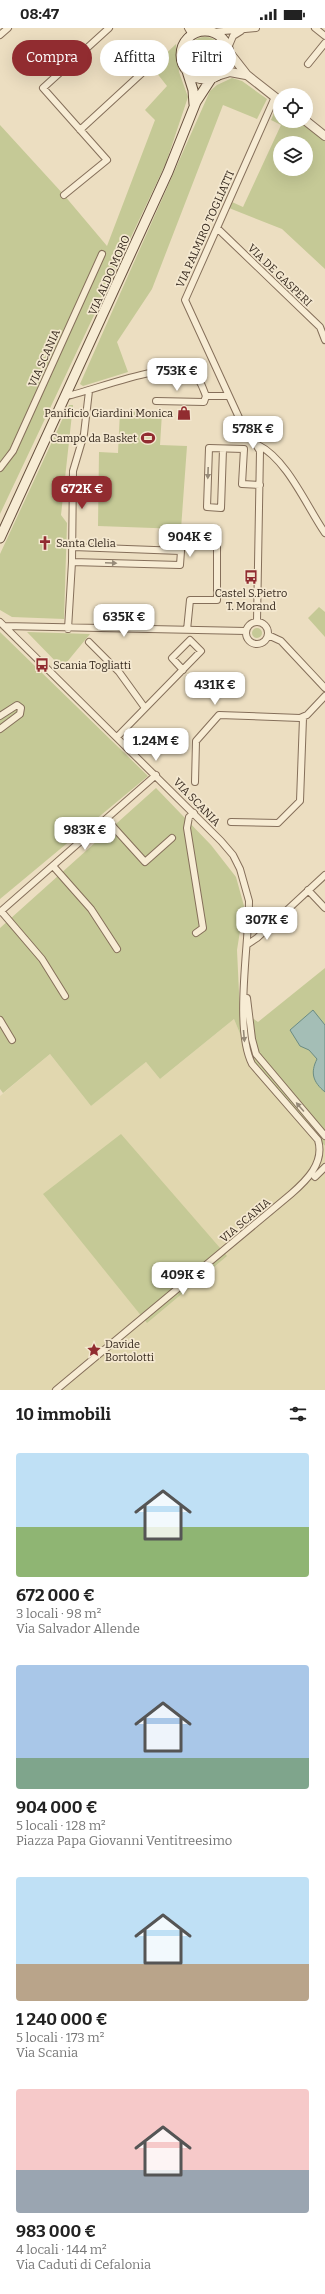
<!DOCTYPE html>
<html lang="it">
<head>
<meta charset="utf-8">
<style>
  :root { --surface:#fff; --page:#f2f2f2; --text:#222; --muted:#767676; --accent:#912c30 }
  body { margin:0; font-family:Bitter,serif; background:var(--page); color:var(--text); height:100vh; display:flex; flex-direction:column; font-size:15px; white-space:nowrap }
  * { box-sizing:border-box; margin:0 }
  p { font-size:13px; color:var(--muted) }
  .icon { flex:none; width:22px; height:22px; fill:none; stroke:currentColor; stroke-width:2; stroke-linecap:round; stroke-linejoin:round }
  .map { position:relative; height:1362px; overflow:hidden }
  .side { display:flex; flex-direction:column; background:var(--surface); flex:1 }
  .side>* { flex:none }
  .hud { position:absolute; left:12px; top:12px; width:301px; height:36px; display:flex; gap:8px }
  .buttons { position:absolute; left:273px; top:60px; display:grid; gap:8px }
  .buttons a { display:grid; place-items:center; width:40px; height:40px; border-radius:50%; background:var(--surface); box-shadow:0 4px 16px #0002; font-size:20px }
  .price { position:absolute; translate:-50% -34px; padding:0 9px; border-radius:8px; background:#fff; color:#222; font-size:13px; line-height:26px; filter:drop-shadow(0 1px 2px #0008) }
  .price::after { content:''; position:absolute; left:50%; top:24px; width:12px; height:9px; margin-left:-6px; background:inherit; clip-path:polygon(0 0,100% 0,50% 100%) }
  .price.selected { background:var(--accent); color:#fff }
  ul { padding:0; list-style:none }
  li { display:grid; align-content:center; gap:8px; height:212px; padding:0 16px }
  li span { display:grid; place-items:center; height:124px; border-radius:4px; color:#555 }
  li>.icon { margin-inline-start:auto }
  span .icon { width:72px; height:72px; fill:#fffc; stroke-width:1 }
  li b { font-size:17px }
  h2 { display:flex; justify-content:space-between; align-items:center; height:48px; padding:0 16px; font-size:17px }
  .chip { padding:0 14px; border-radius:18px; background:var(--surface); box-shadow:0 4px 16px #0002; font-size:14px; line-height:36px }
  .chip.selected { background:var(--accent); color:#fff }
  .status { display:flex; justify-content:space-between; align-items:center; height:28px; padding:0 20px; background:var(--surface); direction:ltr }
  .status svg { height:11px; fill:currentColor }
  .map>svg:first-child { display:block }
  .farmland { fill:#e1d7af }
  .green { fill:#c5c996; fill-rule:evenodd }
  .water { fill:#a4beb6; stroke:#6b8c83 }
  .lines { fill:none; stroke-linecap:round; stroke-linejoin:round }
  .minor-casing { stroke:#856f5a; stroke-width:8 }
  .tertiary-casing { stroke:#856f5a; stroke-width:10 }
  .secondary-casing { stroke:#66503d; stroke-width:11 }
  .minor { stroke:#f7ecd4; stroke-width:6 }
  .tertiary { stroke:#f7ecd4; stroke-width:8 }
  .secondary { stroke:#f7ecd4; stroke-width:9 }
  .oneway { fill:#968a78 }
  .labels { text-anchor:middle; stroke-width:3.5; stroke-linejoin:round; paint-order:stroke }
  .street-label { font-size:11px; fill:#35281d; stroke:#f4e8d0 }
  .poi-label { font-size:11px; fill:#35281d; stroke:#f4e8d0; text-anchor:start }
</style>
</head>
<body>
<div class="status"><b>08:47</b><svg viewBox="0 0 49 12"><path d="M0 12V9h3v3zM5 12V6h3v6zM10 12V3h3v9zM15 12V0h3v12zM26 1h20v11H26zM47 4h2v5h-2z"/></svg></div>
<div class="map">
<svg width="325" height="1362" viewBox="0 0 325 1362">
  <rect width="100%" height="100%" fill="#ecdec1"/>
  <path class="farmland" d="M 234,991 L 250,1030 L 325,1118 L 325,1362 L 0,1362 L 0,1068 L 50,1026 L 91,1078 L 146,1034 L 160,1051 Z"/>
  <path class="green" d="M187 27a18 18 0 1 1 36 0a18 18 0 1 1-36 0Z
    M 176,16 L 179,44 L 188,69 L 166,135 L 0,486 L 0,97 L 64,167 L 107,218 L 155,92 L 145,82 L 167,58 L 152,39 Z
    M 232,50 L 242,53 L 267,71 L 257,91 L 223,77 L 152,261 L 117,314 L 128,344 L 83,358 L 80,356 L 210,63 L 217,57 Z
    M 280,78 L 280,93 L 300,93 L 325,112 L 325,241 L 282,201 L 229,180 L 232,174 L 243,179 L 281,97 L 271,92 L 276,80 ZM 280,115 L 306,115 L 306,141 L 280,141 Z
    M 69,377 L 73,377 L 61,487 L 67,495 L 64,591 L 12,589 L 0,582 L 0,526 Z
    M 120,383 L 162,385 L 160,417 L 187,418 L 181,501 L 98,498 L 99,424 L 118,425 Z
    M 319,579 L 325,584 L 325,609 L 308,590 Z
    M252 605a5 5 0 1 1 10 0a5 5 0 1 1-10 0Z
    M 0,604 L 148,748 L 0,871 Z
    M 27,604 L 90,606 L 62,640 Z
    M 156,760 L 211,817 L 236,849 L 244,878 L 237,922 L 240,986 L 244,984 L 258,994 L 325,940 L 325,1118 L 250,1030 L 234,991 L 160,1051 L 146,1034 L 91,1078 L 50,1026 L 3,1065 L 0,1061 L 0,900 Z
    M 121,1106 L 227,1228 L 147,1295 L 43,1166 Z"/>
  <path class="water" d="M 313,982 L 325,997 L 325,1064 C 313,1054 310,1045 317,1031 L 309,1022 L 300,1018 L 290,1002 Z"/>
  <g class="lines">
    <defs>
      <path id="minor" d="M 188,0 L 192,7
        M 192,0 L 198,4
        M 315,0 L 325,8
        M 213,4 L 256,0
        M 0,7 L 8,0
        M 228,20 L 233,8 L 241,3
        M 308,36 L 325,15
        M 80,102 L 142,45
        M 64,167 L 107,132 L 43,60 L 109,0
        M 217,200 L 320,299 L 325,312
        M 67,368 C 96,362 167,332 192,345 C 200,349 203,361 206,368 L 229,368
        M 156,373 L 204,374 L 206,368
        M 258,417 C 287,431 307,479 325,505
        M 223,421 L 221,480 L 207,479 L 209,420 L 244,421 L 242,456 L 260,457
        M 0,440 L 13,423 L 102,226
        M 72,534 L 180,537 L 181,523 L 73,519
        M 257,593 L 260,423 L 241,394 L 185,272 L 275,69
        M246 605a11 11 0 1 1 22 0a11 11 0 1 1-22 0Z
        M 0,594 L 221,813 L 233,827 L 240,841 L 249,873 C 249,916 234,1000 252,1036 L 318,1112 C 325,1135 306,1153 291,1166 L 56,1362
        M 4,598 L 246,603
        M 68,601 L 72,534 L 73,443 L 84,406 L 89,363
        M 187,602 L 190,572 L 217,572 L 217,510
        M 268,607 L 281,613 L 325,660
        M 89,614 L 119,644 L 145,680
        M 0,688 L 17,677 L 21,680 L 20,686 L 0,701
        M 117,709 L 201,623 L 190,612 L 172,630 L 183,642
        M 195,754 L 196,713 L 219,687 L 300,690 L 307,687 L 325,668
        M 194,785 L 189,789 L 187,800 L 203,900 L 196,905
        M 107,792 L 145,834 L 172,810
        M 231,794 L 278,795 L 300,773 L 303,690
        M 53,838 L 91,881 L 117,921
        M 308,862 L 325,880
        M 1,883 L 42,931 L 65,968
        M 0,884 L 156,747
        M 249,900 L 257,901 L 268,896
        M 248,916 L 257,910 L 325,847
        M 247,970 L 252,1011 L 256,1026 L 325,1108
        M 0,992 L 12,1012
        M 315,1149 L 325,1139"/>
      <path id="tertiary" d="M 229,24 L 247,47 L 280,73
        M 217,48 L 230,44 L 246,47
        M 306,93 L 325,108"/>
      <path id="secondary" d="M181 27a24 24 0 1 1 48 0a24 24 0 1 1-48 0Z
        M 187,43 L 193,62 L 194,76
        M 0,510 L 168,144 L 196,74 L 211,51"/>
    </defs>
    <use href="#minor" class="minor-casing"/>
    <use href="#tertiary" class="tertiary-casing"/>
    <use href="#secondary" class="secondary-casing"/>
    <use href="#minor" class="minor"/>
    <use href="#tertiary" class="tertiary"/>
    <use href="#secondary" class="secondary"/>
  </g>
  <defs><path id="oneway-solid" d="M-6-.8H1V-3.2L6.5 0L1 3.2V.8H-6Z"/></defs>
  <g class="oneway">
    <use href="#oneway-solid" transform="translate(208 445) rotate(92)"/>
    <use href="#oneway-solid" transform="translate(111 535) rotate(2)"/>
    <use href="#oneway-solid" transform="translate(244 1008) rotate(85)"/>
    <use href="#oneway-solid" transform="translate(300 1079) rotate(-131)"/>
  </g>
  <defs>
    <symbol id="shop-bare" viewBox="-9 -9 18 18"><path d="M-5-2.5h2.3a2.7 3.5 0 0 1 5.4 0H5L5.5 6h-11ZM-1.5-2.5h3a1.5 2.3 0 0 0-3 0Z" fill="#912c30" stroke="#f4e8d0" stroke-width="2.5" paint-order="stroke"/></symbol>
    <symbol id="stadium-bare" viewBox="-9 -9 18 18"><path d="M0-5a6.5 5 0 1 0 0 10a6.5 5 0 1 0 0-10ZM-3.5-1.8h7v3.6h-7Z" fill="#912c30" stroke="#f4e8d0" stroke-width="2.5" paint-order="stroke"/></symbol>
    <symbol id="church-bare" viewBox="-9 -9 18 18"><path d="M-1.2-6h2.4v3.5h3.3v2.4h-3.3V6h-2.4V-.1h-3.3v-2.4h3.3Z" fill="#912c30" stroke="#f4e8d0" stroke-width="2.5" paint-order="stroke"/></symbol>
    <symbol id="bus-bare" viewBox="-9 -9 18 18"><path d="M-5-6H5V4H4V6H2V4H-2V6H-4V4H-5ZM-3.5-4V0h7V-4ZM-3.5 1.2v1.5H-2V1.2ZM2 1.2v1.5H3.5V1.2Z" fill="#912c30" stroke="#f4e8d0" stroke-width="2.5" paint-order="stroke"/></symbol>
    <symbol id="sight-bare" viewBox="-9 -9 18 18"><path d="M0-6L1.8-2.2L6-1.7L2.9 1.2L3.7 5.4L0 3.3L-3.7 5.4L-2.9 1.2L-6-1.7L-1.8-2.2Z" fill="#912c30" stroke="#f4e8d0" stroke-width="2.5" paint-order="stroke"/></symbol>
  </defs>
  <g fill-rule="evenodd">
    <use href="#shop-bare" x="174" y="375" width="20" height="20"/>
    <use href="#stadium-bare" x="138" y="400" width="20" height="20"/>
    <use href="#church-bare" x="35" y="505" width="20" height="20"/>
    <use href="#bus-bare" x="241" y="539" width="20" height="20"/>
    <use href="#bus-bare" x="32" y="627" width="20" height="20"/>
    <use href="#sight-bare" x="84" y="1312" width="20" height="20"/>
  </g>
  <g class="labels">
    <g class="street-label">
      <text transform="translate(205 201) rotate(-66)" y="4">VIA PALMIRO TOGLIATTI</text>
      <text transform="translate(109 247) rotate(-66)" y="4">VIA ALDO MORO</text>
      <text transform="translate(280 247) rotate(44)" y="4">VIA DE GASPERI</text>
      <text transform="translate(44 330) rotate(-66)" y="4">VIA SCANIA</text>
      <text transform="translate(197 774) rotate(46)" y="4">VIA SCANIA</text>
      <text transform="translate(245 1192) rotate(-40)" y="4">VIA SCANIA</text>
    </g>
    <g class="poi-label">
      <text x="173" y="389" text-anchor="end">Panificio Giardini Monica</text>
      <text x="137" y="414" text-anchor="end">Campo da Basket</text>
      <text x="56" y="519">Santa Clelia</text>
      <text x="251" y="569" text-anchor="middle">Castel S.Pietro<tspan x="251" dy="13">T. Morand</tspan></text>
      <text x="53" y="641">Scania Togliatti</text>
      <text x="105" y="1320">Davide<tspan x="105" dy="13">Bortolotti</tspan></text>
    </g>
  </g>
</svg>
<div class="buttons">
<a><svg class="icon" aria-label="locate" viewBox="0 0 24 24"><circle cx="12" cy="12" r="6"/><path d="M12 2v4M12 18v4M2 12h4M18 12h4"/></svg></a>
<a><svg class="icon" aria-label="layers" viewBox="0 0 24 24"><path d="M12 4l9 5-9 5-9-5zM3 14l9 5 9-5"/></svg></a>
</div>
<b class="price" style="left:177px;top:364px">753K €</b>
<b class="price" style="left:253px;top:422px">578K €</b>
<b class="price selected" style="left:82px;top:482px">672K €</b>
<b class="price" style="left:190px;top:530px">904K €</b>
<b class="price" style="left:124px;top:610px">635K €</b>
<b class="price" style="left:215px;top:678px">431K €</b>
<b class="price" style="left:156px;top:734px">1.24M €</b>
<b class="price" style="left:85px;top:823px">983K €</b>
<b class="price" style="left:267px;top:913px">307K €</b>
<b class="price" style="left:183px;top:1268px">409K €</b>
<div class="hud">
<a class="chip selected">Compra</a>
<a class="chip">Affitta</a>
<a class="chip">Filtri</a>
</div>
</div>
<section class="side">
<h2>10 immobili<svg class="icon" aria-label="filters" viewBox="0 0 24 24"><path d="M4 7h16M4 17h16"/><circle cx="9" cy="7" r="2"/><circle cx="15" cy="17" r="2"/></svg></h2>
<ul>
<li><span style="background:linear-gradient(#bfe0f5 60%,#8fb573 0)"><svg class="icon" aria-label="home" viewBox="0 0 24 24"><path d="M3 11l9-7 9 7M6 9v11h12V9"/></svg></span><div><b>672 000 €</b><p>3 locali · 98 m²</p><p>Via Salvador Allende</p></div></li>
<li><span style="background:linear-gradient(#a9c7e8 75%,#7fa58c 0)"><svg class="icon" aria-label="home" viewBox="0 0 24 24"><path d="M3 11l9-7 9 7M6 9v11h12V9"/></svg></span><div><b>904 000 €</b><p>5 locali · 128 m²</p><p>Piazza Papa Giovanni Ventitreesimo</p></div></li>
<li><span style="background:linear-gradient(#bfe0f5 70%,#b9a48a 0)"><svg class="icon" aria-label="home" viewBox="0 0 24 24"><path d="M3 11l9-7 9 7M6 9v11h12V9"/></svg></span><div><b>1 240 000 €</b><p>5 locali · 173 m²</p><p>Via Scania</p></div></li>
<li><span style="background:linear-gradient(#f6c9c9 65%,#9aa5b1 0)"><svg class="icon" aria-label="home" viewBox="0 0 24 24"><path d="M3 11l9-7 9 7M6 9v11h12V9"/></svg></span><div><b>983 000 €</b><p>4 locali · 144 m²</p><p>Via Caduti di Cefalonia</p></div></li>
</ul>
</section>
</body>
</html>
